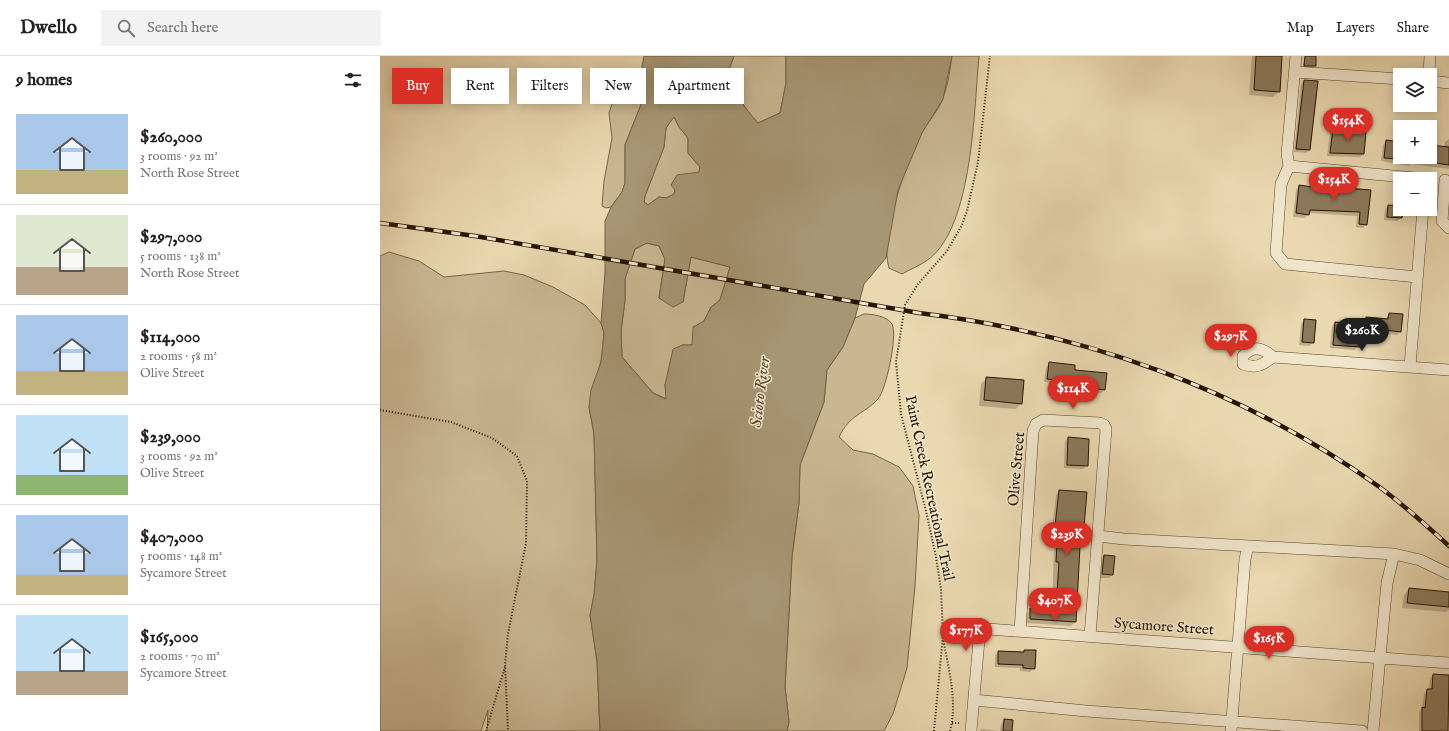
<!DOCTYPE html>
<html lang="en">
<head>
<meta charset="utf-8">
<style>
  :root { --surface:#fff; --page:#f2f2f2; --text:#202124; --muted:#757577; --line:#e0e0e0; --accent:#d93025 }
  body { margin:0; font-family:"IM FELL English",serif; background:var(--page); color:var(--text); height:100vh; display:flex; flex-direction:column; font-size:15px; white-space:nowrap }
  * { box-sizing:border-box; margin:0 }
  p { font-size:13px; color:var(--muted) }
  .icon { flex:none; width:22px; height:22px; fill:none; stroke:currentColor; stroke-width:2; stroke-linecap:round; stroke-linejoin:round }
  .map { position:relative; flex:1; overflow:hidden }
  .sheet { display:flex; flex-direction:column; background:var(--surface); width:380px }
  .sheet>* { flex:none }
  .banner { position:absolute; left:12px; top:12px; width:380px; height:36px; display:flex; gap:8px }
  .fabs { position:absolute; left:1013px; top:12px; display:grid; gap:8px }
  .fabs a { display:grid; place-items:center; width:44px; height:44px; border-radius:0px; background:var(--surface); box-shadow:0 2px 10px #0003; font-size:20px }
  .price { position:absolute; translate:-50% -34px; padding:0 9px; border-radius:14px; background:var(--accent); color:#fff; font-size:13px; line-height:26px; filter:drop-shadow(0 1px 2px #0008) }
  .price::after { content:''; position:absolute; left:50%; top:24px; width:12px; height:9px; margin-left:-6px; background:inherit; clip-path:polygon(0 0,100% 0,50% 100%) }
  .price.current { background:#222; color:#fff }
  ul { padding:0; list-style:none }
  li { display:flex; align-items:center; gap:12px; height:100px; padding:0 16px }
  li+li { border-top:1px solid var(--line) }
  li span { display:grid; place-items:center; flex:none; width:112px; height:80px; border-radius:0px; color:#555 }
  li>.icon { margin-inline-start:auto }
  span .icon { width:48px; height:48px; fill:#fffc; stroke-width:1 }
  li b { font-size:17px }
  h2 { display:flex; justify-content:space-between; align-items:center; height:48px; padding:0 16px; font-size:17px }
  .pill { padding:0 14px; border-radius:0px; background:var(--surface); box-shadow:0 2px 10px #0003; font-size:14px; line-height:36px }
  .pill.current { background:var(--accent); color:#fff }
  header { display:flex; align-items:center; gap:24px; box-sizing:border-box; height:56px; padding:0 20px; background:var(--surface); border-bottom:1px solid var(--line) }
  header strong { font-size:19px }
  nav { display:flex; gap:22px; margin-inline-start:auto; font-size:14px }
  .search { width:280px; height:36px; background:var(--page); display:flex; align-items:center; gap:10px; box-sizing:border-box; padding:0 14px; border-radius:0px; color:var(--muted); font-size:15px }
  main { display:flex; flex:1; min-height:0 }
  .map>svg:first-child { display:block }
  .green { fill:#c9b792; stroke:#786649 }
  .water { fill:#a79674; stroke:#736246; fill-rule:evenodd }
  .shadow { fill:#0003 }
  .building { fill:#8c7a5c; stroke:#261500 }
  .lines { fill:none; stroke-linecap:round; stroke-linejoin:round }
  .minor-casing { stroke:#57462c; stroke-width:12 }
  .path { stroke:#261500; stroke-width:2; stroke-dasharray:1 2; stroke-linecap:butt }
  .minor { stroke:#f1e6cc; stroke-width:11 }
  .rail-casing { stroke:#261500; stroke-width:4.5 }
  .rail { stroke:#f1e6cc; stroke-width:3; stroke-dasharray:9; stroke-linecap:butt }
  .labels { text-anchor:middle; stroke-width:3; stroke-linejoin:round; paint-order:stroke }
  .street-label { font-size:15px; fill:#261500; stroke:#f1e6cc }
  .water-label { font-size:16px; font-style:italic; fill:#5a492e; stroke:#f1e6cc }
</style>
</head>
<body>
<header>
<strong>Dwello</strong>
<div class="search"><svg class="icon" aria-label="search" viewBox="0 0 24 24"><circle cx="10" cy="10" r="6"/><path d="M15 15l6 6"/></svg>Search here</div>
<nav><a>Map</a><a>Layers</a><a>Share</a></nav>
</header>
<main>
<section class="sheet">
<h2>9 homes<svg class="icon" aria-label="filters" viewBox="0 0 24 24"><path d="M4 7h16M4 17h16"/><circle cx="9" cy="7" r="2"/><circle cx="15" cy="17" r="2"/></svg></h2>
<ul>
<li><span style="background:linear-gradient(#a9c7e8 70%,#c2b280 0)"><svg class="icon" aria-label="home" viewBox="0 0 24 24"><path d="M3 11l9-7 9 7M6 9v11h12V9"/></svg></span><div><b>$260,000</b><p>3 rooms · 92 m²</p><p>North Rose Street</p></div></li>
<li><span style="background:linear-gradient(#dfe7d0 65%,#b9a48a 0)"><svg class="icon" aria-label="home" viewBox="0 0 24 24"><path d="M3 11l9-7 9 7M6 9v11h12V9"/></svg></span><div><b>$297,000</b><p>5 rooms · 138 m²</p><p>North Rose Street</p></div></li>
<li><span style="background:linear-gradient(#a9c7e8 70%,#c2b280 0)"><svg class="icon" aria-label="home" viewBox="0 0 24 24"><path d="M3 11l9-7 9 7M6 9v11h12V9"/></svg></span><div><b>$114,000</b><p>2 rooms · 58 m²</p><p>Olive Street</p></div></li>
<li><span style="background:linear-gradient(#bfe0f5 75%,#8fb573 0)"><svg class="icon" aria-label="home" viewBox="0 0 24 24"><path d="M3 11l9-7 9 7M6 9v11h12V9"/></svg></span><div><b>$239,000</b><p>3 rooms · 92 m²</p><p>Olive Street</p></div></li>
<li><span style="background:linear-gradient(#a9c7e8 75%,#c2b280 0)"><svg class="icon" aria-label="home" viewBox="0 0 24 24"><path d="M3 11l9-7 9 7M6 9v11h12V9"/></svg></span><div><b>$407,000</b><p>5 rooms · 148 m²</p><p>Sycamore Street</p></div></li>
<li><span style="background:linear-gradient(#bfe0f5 70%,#b9a48a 0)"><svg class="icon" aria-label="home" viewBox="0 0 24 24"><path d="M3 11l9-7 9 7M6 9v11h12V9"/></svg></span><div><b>$165,000</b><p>2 rooms · 70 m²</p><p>Sycamore Street</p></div></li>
</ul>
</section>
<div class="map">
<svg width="1069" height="675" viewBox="0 0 1069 675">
  <rect width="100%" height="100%" fill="#ead8b0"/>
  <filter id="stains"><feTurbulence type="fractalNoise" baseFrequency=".005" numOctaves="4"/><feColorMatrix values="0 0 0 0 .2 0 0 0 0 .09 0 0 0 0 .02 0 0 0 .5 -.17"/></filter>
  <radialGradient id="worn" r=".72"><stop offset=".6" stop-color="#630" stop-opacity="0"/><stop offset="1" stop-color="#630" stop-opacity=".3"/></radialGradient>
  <path class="green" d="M 354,0 L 406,0 L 406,27 L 400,57 L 378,67 C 365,52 354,39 354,19 L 348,16 Z
    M 572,0 L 599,0 C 594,52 593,169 549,203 C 541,209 531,213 522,218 L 509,212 C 499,180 526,109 541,78 C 547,66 559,55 563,42 C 568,29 570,14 572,0 Z
    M 259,25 L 264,26 L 262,46 L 245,89 L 245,127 L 242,136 L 231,151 L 226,152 L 222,150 L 224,125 L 232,82 L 229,57 L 232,48 L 234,43 L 254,27 Z
    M 294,60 L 299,71 L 308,82 L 308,97 L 320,111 L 319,117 L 295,134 L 294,138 L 286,142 L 279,141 L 268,149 L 264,146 L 265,140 L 284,91 L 286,72 Z
    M 267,187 L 279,190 L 285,203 L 279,242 L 303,246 L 311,201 L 350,211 L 340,244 L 331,251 L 312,289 L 302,289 L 285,329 L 287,343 L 273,337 L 242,301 L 241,275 L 245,245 L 245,222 L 255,193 Z
    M 9,196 L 39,205 L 64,221 L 124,215 L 144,219 L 173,231 L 205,249 L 221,267 L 224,277 L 222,301 L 209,351 L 214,378 L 217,504 L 214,539 L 210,559 L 217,605 L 220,675 L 107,675 L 108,654 L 101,675 L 0,675 L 0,200 Z
    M 484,258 C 492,258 507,260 512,268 C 518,279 506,334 498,343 C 483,359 470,358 459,381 L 473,394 L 493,398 L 519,411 L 533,430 L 539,459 L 535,530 L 527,612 L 513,658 L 504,675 L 407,675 L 409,666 L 405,631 L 412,501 L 419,447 L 420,409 L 444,346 L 447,314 L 463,291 L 475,262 Z"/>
  <path class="water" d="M 264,0 L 354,0 L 348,16 L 354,18 C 354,39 365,53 378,67 L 400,57 L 406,27 L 406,0 L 572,0 L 563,43 L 542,77 L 518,134 L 506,202 L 484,228 L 475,262 L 463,291 L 447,314 L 444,346 L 420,409 L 419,447 L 412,501 L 405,631 L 409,666 L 407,675 L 220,675 L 217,605 L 210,559 L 214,539 L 217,504 L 214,378 L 209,351 L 211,334 L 221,306 L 224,277 L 221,267 L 225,216 L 225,165 L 231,151 L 242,136 L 245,127 L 245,89 L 262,46 L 264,26 L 259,25 ZM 294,61 L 299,71 L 308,82 L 308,97 L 320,111 L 319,116 L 297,119 L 291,129 L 295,134 L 294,138 L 286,142 L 279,141 L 268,149 L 264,146 L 265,140 L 284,91 L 286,72 ZM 267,187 L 279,190 L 285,203 L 279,242 L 293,251 L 303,246 L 311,201 L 350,211 L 340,244 L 331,251 L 324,265 L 313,271 L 312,289 L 302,289 L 293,293 L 285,329 L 286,343 L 273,337 L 242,301 L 241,275 L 245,245 L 245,223 L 255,193 Z"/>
  <path class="shadow" d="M 872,0 L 901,0 L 899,35 L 893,41 L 869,39 Z
    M 925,0 L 935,10 L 933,11 L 923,11 Z
    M 924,25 L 929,94 L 926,97 L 914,96 L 921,28 Z
    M 953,74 L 983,98 L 980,101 L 947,100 L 950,77 Z
    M 1069,83 L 1069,113 L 1031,108 L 1029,110 L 1001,105 L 1003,89 L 1006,85 L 1020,87 L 1020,101 L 1050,101 L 1050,90 L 1064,92 L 1065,86 Z
    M 919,130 L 964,137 L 967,133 L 990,135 L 986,168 L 983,172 L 976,171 L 977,160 L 928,157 L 925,162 L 913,161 L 916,134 Z
    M 1008,150 L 1020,151 L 1022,153 L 1021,162 L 1017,165 L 1004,164 L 1005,153 Z
    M 1009,258 L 1020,275 L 1017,279 L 995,276 L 994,285 L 991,288 L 979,287 L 975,294 L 950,292 L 952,270 L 955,267 L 982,269 L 986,262 L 1005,264 Z
    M 924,264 L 933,287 L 929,290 L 919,289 L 921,268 Z
    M 670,307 L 694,315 L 724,334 L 721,337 L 696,334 L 696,330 L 664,326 L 666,311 Z
    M 607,322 L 641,347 L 636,353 L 599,350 L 601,328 Z
    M 688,382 L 707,409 L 703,413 L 684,412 L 685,385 Z
    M 680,435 L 703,470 L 701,472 L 699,490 L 695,566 L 691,570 L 646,567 L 647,557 L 651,553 L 672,554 L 674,492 L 670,491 L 676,439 Z
    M 724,500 L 732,519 L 729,522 L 719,522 L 721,503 Z
    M 1029,533 L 1069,537 L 1069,554 L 1066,556 L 1022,552 L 1024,539 Z
    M 644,595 L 654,612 L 650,616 L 640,615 L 640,612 L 615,611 L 615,599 L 619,596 L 642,597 Z
    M 1054,619 L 1069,620 L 1067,674 L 1069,675 L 1039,675 L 1039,656 L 1042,652 L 1044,637 L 1049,634 L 1050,622 Z
    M 625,664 L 631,675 L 600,675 L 601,673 L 620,675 L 621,668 Z"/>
  <path class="building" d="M 876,0 L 902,0 L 900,36 L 874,34 Z
    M 925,0 L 936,0 L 936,10 L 924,10 Z
    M 924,24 L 938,25 L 930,94 L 916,93 Z
    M 953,72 L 986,76 L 984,98 L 950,97 Z
    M 1006,84 L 1020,86 L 1020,103 L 1004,102 Z
    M 1050,89 L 1069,91 L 1069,109 L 1050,106 Z
    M 919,129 L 966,136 L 966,132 L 991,134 L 987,169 L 979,168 L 980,156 L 930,154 L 929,159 L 916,157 Z
    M 1008,149 L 1020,150 L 1020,153 L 1023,153 L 1022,162 L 1007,161 Z
    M 1009,257 L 1023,258 L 1021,276 L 996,273 L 995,285 L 980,284 L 980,291 L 953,289 L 955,266 L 985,268 L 986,261 L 1008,263 Z
    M 924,263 L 936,264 L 934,287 L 922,286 Z
    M 669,306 L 695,309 L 695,314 L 727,317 L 725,334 L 699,331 L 699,327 L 667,323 Z
    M 606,321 L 644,324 L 642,348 L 604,344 Z
    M 688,381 L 709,383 L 708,410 L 687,409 Z
    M 679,434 L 707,436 L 704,471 L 702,471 L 700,490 L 696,566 L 650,563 L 650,552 L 676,554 L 679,506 L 676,506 L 677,488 L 673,488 Z
    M 724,499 L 735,500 L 733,519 L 722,518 Z
    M 1029,532 L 1069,536 L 1069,551 L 1027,547 Z
    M 644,594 L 656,594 L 655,613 L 643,612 L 643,609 L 618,608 L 618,595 L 644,596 Z
    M 1053,618 L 1069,619 L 1068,675 L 1042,675 L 1042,651 L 1045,652 L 1047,633 L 1052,633 Z
    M 624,663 L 633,664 L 632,675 L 623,675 Z"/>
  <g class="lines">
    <defs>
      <path id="minor" d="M 915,16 L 1020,23
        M 1049,19 L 1050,0
        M 1050,25 L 1069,27
        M 909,110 L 901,128 L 896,197 L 905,208 L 1037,221
        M 909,110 L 1045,123
        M 909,110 L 907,98 L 916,0
        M 1065,124 L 1062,165 L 1069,172
        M 893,301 C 882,309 876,313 863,308 L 863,300 C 873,289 883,292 893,301 L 1069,314
        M 1030,310 L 1043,153
        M 718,480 L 744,483 L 1014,498 L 1040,504 L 1069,518
        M 640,575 L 653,375 L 656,368 L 663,364 L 720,367 L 724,369 L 726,373 L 710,580
        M 594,644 L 706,655 L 982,675
        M 591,675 L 599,584 L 603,574 L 608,573 L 1069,607
        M 851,675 L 865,503 L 868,490
        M 993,675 L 1007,527 L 1014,498"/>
    </defs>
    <use href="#minor" class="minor-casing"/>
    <path class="path" d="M 0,354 L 71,366 L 112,382 L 137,400 L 147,425 L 146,487 L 128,578 L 125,609 L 128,675
      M 563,582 C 568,611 578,646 570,675
      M 572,667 L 581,667
      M 106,675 L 125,611
      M 554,675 L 563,579 L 561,533 L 556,501 L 546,455 L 521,358 L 516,306 L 525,249 L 538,228 L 567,195 L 582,169 L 587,155 L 598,106 L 610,0"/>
    <use href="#minor" class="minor"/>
    <defs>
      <path id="rail" d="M 0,167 L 95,180 L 539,257 C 703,277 862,333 998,430 C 1023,448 1046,469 1069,490"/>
    </defs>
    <use href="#rail" class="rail-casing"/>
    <use href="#rail" class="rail"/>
  </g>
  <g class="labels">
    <g class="street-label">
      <text transform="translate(636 413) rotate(-85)" y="5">Olive Street</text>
      <text transform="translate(550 432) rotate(78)" y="5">Paint Creek Recreational Trail</text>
      <text transform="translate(784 570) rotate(4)" y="5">Sycamore Street</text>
    </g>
    <g class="water-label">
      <text transform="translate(379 336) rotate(-83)" y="6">Scioto River</text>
    </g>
  </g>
  <rect width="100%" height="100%" filter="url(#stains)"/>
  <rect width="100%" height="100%" fill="url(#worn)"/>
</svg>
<div class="fabs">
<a><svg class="icon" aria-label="layers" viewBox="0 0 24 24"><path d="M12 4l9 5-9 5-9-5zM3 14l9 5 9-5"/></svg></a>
<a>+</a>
<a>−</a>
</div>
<b class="price" style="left:968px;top:86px">$154K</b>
<b class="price" style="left:954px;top:145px">$154K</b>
<b class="price current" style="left:982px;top:296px">$260K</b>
<b class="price" style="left:851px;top:302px">$297K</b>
<b class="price" style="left:693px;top:354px">$114K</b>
<b class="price" style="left:687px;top:500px">$239K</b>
<b class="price" style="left:675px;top:566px">$407K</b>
<b class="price" style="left:586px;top:596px">$177K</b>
<b class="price" style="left:889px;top:604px">$165K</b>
<div class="banner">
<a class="pill current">Buy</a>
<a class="pill">Rent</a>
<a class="pill">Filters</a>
<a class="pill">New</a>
<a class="pill">Apartment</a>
</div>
</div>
</main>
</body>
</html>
